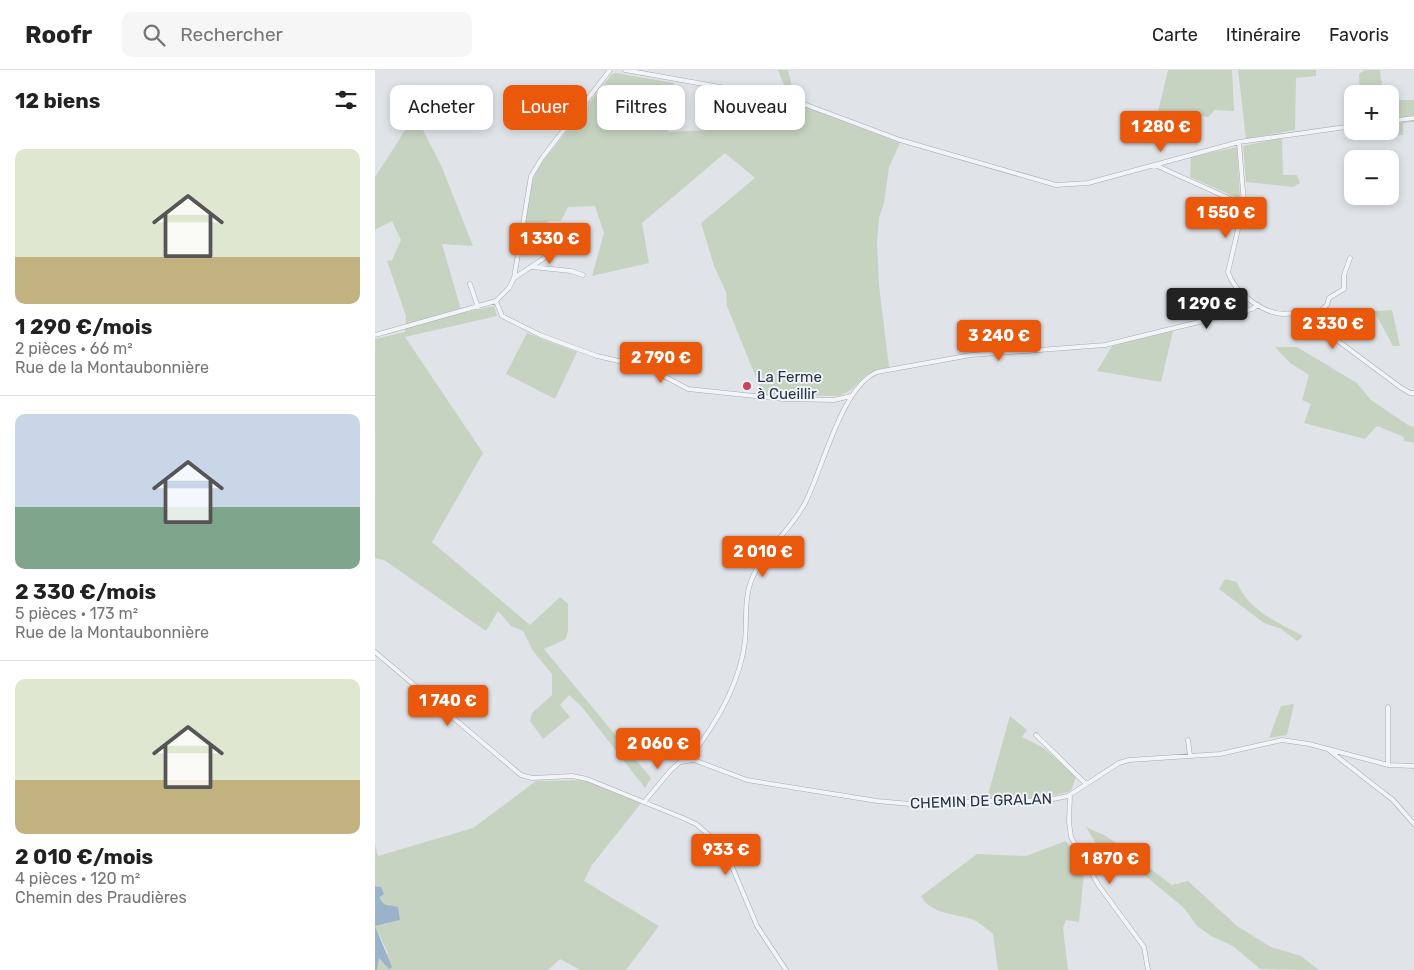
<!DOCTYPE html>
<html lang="fr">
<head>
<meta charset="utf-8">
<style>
  :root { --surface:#fff; --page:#f6f6f6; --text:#222; --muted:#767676; --line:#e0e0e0; --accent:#ea580c }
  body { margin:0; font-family:Rubik,sans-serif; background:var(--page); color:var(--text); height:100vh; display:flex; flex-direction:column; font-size:19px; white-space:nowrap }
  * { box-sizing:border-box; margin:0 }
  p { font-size:16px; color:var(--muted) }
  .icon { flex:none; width:28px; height:28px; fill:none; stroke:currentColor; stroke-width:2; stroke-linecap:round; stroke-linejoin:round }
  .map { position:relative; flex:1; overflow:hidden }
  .sheet { display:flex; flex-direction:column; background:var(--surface); width:375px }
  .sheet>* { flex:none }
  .hud { position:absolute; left:15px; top:15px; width:475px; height:45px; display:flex; gap:10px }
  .tools { position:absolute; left:969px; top:15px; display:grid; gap:10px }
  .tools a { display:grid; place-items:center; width:55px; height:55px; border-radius:10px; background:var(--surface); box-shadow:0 2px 8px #0003; font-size:25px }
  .price { position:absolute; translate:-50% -42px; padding:0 11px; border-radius:5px; background:var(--accent); color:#fff; font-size:16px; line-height:32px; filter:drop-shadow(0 1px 2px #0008) }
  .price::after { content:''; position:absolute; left:50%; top:30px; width:15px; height:11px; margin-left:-8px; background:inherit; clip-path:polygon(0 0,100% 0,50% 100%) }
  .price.on { background:#222; color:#fff }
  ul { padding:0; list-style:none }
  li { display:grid; align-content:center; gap:10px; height:265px; padding:0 15px }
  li+li { border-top:1px solid var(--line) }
  li span { display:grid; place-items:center; height:155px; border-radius:10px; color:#555 }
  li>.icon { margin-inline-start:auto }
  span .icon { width:90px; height:90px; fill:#fffc; stroke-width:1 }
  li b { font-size:21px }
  h2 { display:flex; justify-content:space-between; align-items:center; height:60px; padding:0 15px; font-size:21px }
  .chip { padding:0 18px; border-radius:10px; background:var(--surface); box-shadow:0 2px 8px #0003; font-size:18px; line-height:45px }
  .chip.on { background:var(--accent); color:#fff }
  header { display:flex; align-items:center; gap:30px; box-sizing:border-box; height:70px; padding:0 25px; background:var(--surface); border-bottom:1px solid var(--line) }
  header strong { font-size:24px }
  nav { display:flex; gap:28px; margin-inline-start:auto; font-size:18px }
  .search { width:350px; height:45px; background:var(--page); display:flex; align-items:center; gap:12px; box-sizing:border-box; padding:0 18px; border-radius:10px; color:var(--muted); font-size:19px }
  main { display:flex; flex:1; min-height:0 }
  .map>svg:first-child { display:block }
  .green { fill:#c6d3c1 }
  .water { fill:#9ab3ca }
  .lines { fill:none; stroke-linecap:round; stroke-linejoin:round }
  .street-casing { stroke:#a5abb3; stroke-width:5 }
  .street { stroke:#f3f4f7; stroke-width:4 }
  .poi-dot { fill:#d0435d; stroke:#eff3f7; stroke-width:2 }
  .labels { text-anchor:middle; stroke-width:4; stroke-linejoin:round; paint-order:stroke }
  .poi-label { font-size:15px; fill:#283241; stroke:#eff3f7; text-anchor:start }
  .street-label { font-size:15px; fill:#283241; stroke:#eff3f7 }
</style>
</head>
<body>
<header>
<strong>Roofr</strong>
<div class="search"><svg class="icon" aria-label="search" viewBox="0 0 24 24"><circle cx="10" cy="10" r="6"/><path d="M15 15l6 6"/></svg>Rechercher</div>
<nav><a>Carte</a><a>Itinéraire</a><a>Favoris</a></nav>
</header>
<main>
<section class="sheet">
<h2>12 biens<svg class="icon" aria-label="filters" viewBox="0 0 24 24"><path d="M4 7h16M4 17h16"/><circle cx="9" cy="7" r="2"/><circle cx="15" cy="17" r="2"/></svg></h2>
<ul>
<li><span style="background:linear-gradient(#dfe7d0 70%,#c2b280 0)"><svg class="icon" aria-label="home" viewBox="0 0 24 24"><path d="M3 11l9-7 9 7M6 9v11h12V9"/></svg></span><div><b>1 290 €/mois</b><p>2 pièces · 66 m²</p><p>Rue de la Montaubonnière</p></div></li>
<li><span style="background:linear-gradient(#c9d6e8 60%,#7fa58c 0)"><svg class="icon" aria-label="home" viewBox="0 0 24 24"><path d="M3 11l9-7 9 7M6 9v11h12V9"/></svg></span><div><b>2 330 €/mois</b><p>5 pièces · 173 m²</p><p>Rue de la Montaubonnière</p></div></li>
<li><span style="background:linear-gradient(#dfe7d0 65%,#c2b280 0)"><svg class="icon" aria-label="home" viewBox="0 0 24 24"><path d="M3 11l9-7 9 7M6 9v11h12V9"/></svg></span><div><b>2 010 €/mois</b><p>4 pièces · 120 m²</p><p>Chemin des Praudières</p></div></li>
</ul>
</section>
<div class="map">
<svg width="1039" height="900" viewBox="0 0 1039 900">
  <rect width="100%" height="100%" fill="#e0e4e9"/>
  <path class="green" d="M 403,0 L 413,0 L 420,28 L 413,26 Z
    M 793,0 L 857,0 L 859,41 L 840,40 L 833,47 L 783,42 Z
    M 863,0 L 941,0 L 941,6 L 921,8 L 920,60 L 871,69 Z
    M 990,0 L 1005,0 L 1008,22 L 1012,24 L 980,24 L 985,20 L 984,4 Z
    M 241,3 L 299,13 L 293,62 L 335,60 L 340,20 L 426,35 L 525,73 L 514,97 L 509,133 L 504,148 L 502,173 L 504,215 L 514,297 L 491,305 L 476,320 L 464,326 L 388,325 L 352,236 L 351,222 L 339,196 L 326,153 L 380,108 L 350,83 L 267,153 L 274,193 L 217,206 L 229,163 L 220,136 L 193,137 L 186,151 L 176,151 L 149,159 L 158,109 L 165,95 L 237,4 Z
    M 1015,25 L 1025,30 L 1039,30 L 1039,52 L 1028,53 L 1028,65 L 975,68 L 974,60 L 977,35 L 978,61 L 1015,61 Z
    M 40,45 L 66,95 L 98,176 L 67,174 L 87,243 L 119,236 L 122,246 L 30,267 L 108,383 L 57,472 L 155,555 L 185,527 L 193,534 L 193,560 L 191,569 L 169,579 L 276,708 L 270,718 L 207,637 L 194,625 L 185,635 L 195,647 L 168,669 L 155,651 L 157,643 L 177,625 L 177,604 L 158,581 L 148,561 L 136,556 L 123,541 L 111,561 L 9,490 L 0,488 L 0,269 L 30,262 L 31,246 L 12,191 L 17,190 L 26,170 L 17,151 L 0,160 L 0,107 Z
    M 907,68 L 908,105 L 922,105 L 925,113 L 918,117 L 871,112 L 868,76 Z
    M 862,77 L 865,129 L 815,107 L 816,87 Z
    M 1017,240 L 1025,276 L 1018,276 L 999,241 Z
    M 798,261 L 786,312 L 722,301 L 737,276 Z
    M 152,263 L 202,282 L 180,329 L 131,304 Z
    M 900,277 L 922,277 L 982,313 L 996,330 L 1033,355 L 1039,357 L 1039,373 L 1029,371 L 1029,367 L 1002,356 L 990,369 L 929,353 L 936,334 L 927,330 L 934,305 L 915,293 Z
    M 850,509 L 862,512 C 872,540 904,553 928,566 L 922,571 L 906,559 L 889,553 L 844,519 Z
    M 919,634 L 912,665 L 894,668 L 906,636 Z
    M 635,646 L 652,660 L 647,667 L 669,678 L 701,707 L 696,721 L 670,728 L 612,728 Z
    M 209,710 L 267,732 L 217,795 L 209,811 L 284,856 L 251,900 L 205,900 L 185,889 L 173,900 L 2,900 L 4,888 L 13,883 L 0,856 L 25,850 L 19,836 L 11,836 L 6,832 L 6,817 L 0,816 L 0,775 L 3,786 L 98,758 L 161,711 Z
    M 711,757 L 731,766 L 797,815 L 813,811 L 862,856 L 896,877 L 926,886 L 944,900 L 885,899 L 858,876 L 836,866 L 822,856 L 809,838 L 744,784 L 725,780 Z
    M 691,771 L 711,802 L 709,804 L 704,852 L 691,850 L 688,858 L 693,900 L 623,900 L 618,864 C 612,859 605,853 599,850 C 580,843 556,845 546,826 L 602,784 L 651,786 Z"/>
  <path class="water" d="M 0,816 L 6,817 L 9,824 L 5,827 C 8,838 14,834 23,837 L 25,850 L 0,856 L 17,897 L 14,899 L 4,888 L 2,900 L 0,900 Z"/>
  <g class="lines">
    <defs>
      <path id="street" d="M 250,0 L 418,30 L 525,70 L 681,115 L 713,113 L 864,72 L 978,56
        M 1015,51 L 1039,48
        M 864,72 L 869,134 L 853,202 C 859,222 888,244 910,244 C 921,244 933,238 944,242 L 951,262 L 1025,317 L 1035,323 L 1039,323
        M 780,95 L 860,131 L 869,139
        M 157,197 L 196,201 L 208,205
        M 139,208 L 201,167
        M 95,214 L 103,237
        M 121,231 L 127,246 L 165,265 L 222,286 L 274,298 L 313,319 L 409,329 L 459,330 L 476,326
        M 944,242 L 952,235 L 954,228 L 969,219 L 969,205 L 975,188
        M 0,265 L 121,231 L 134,218 L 139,208 L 156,106 L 167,88 L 235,0
        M 0,582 L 146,705 L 157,708 L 197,706 L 212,709 L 308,748 L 321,754 L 342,772 L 353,787 L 382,856 L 411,900
        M 661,665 L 711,714
        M 813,670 L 815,686
        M 955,681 L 1018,730 L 1039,754
        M 313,690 C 339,657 365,615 370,571 C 372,551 369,530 376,511 C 388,480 415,462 430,433 C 448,399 466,317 502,302 L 596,285 L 730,275 L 877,239 L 883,235
        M 1013,695 L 1013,637
        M 695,725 L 694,752 L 696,767 L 724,816 L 769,877 L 773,900
        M 270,731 L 296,700 L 305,692 L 319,690 L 372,710 L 502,731 L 546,735 L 608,731 L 668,731 L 693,726 L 744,693 L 754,690 L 845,684 L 907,670 L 934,674 L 1013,695 L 1039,696"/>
    </defs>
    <use href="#street" class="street-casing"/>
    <use href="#street" class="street"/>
  </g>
  <circle class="poi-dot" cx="372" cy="316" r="5"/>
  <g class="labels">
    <g class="poi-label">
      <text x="382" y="312">La Ferme<tspan x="382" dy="17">à Cueillir</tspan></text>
    </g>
    <g class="street-label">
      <text transform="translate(606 731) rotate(-2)" y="5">CHEMIN DE GRALAN</text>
    </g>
  </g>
</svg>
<div class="tools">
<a>+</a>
<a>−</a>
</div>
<b class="price" style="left:786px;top:83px">1 280 €</b>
<b class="price" style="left:851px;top:169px">1 550 €</b>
<b class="price" style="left:175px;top:195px">1 330 €</b>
<b class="price on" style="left:832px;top:260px">1 290 €</b>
<b class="price" style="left:958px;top:280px">2 330 €</b>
<b class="price" style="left:624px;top:292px">3 240 €</b>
<b class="price" style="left:286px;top:314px">2 790 €</b>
<b class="price" style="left:388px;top:508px">2 010 €</b>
<b class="price" style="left:73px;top:657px">1 740 €</b>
<b class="price" style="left:283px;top:700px">2 060 €</b>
<b class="price" style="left:351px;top:806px">933 €</b>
<b class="price" style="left:735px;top:815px">1 870 €</b>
<div class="hud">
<a class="chip">Acheter</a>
<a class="chip on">Louer</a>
<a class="chip">Filtres</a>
<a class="chip">Nouveau</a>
</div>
</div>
</main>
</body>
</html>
